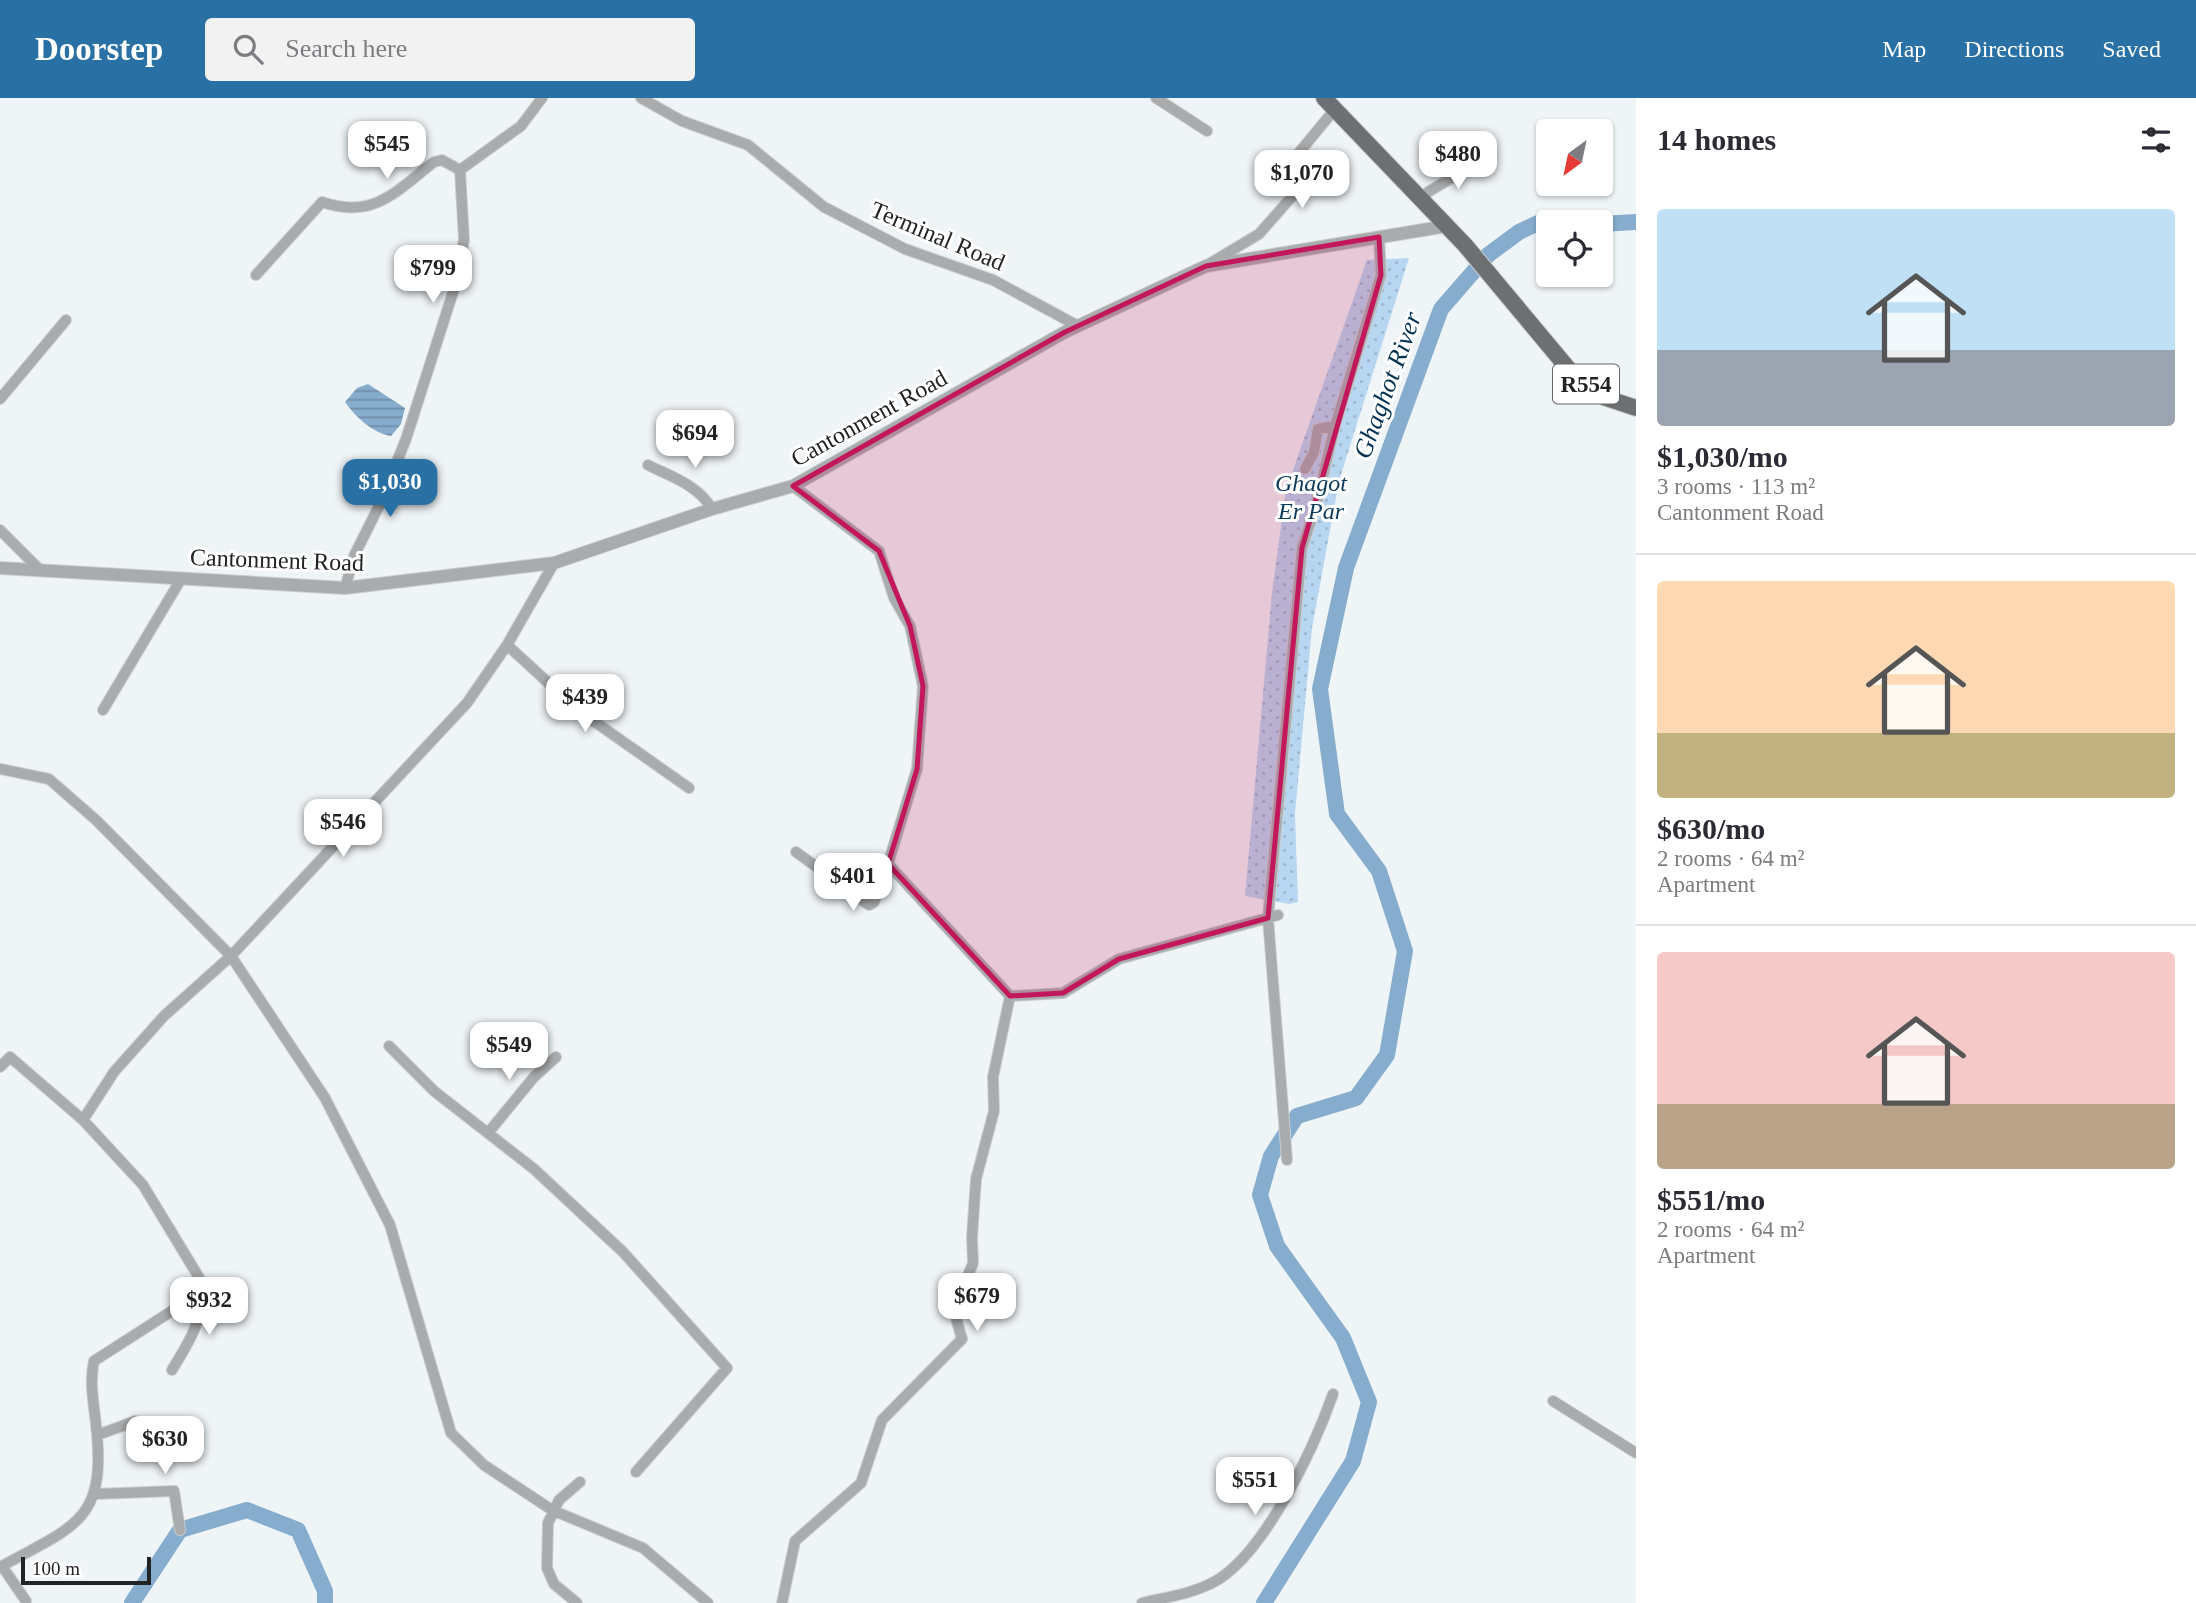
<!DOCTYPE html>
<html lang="en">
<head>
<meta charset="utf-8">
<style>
  :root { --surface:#fff; --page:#f2f2f3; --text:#2b2b33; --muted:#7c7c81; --line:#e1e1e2; --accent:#2970a4 }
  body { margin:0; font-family:Georgia,serif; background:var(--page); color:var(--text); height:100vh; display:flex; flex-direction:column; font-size:26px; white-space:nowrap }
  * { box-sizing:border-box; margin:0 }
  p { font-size:23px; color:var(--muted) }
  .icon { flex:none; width:38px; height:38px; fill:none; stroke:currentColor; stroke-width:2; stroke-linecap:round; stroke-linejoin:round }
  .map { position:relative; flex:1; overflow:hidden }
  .drawer { display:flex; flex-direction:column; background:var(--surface); width:560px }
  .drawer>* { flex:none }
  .needle { width:46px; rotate:213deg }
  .controls { position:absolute; left:1536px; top:21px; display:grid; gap:14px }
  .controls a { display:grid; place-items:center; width:77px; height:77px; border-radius:7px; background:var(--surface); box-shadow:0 2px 5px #0004; font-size:35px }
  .scale { position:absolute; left:21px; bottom:18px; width:130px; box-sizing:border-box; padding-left:7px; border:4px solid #222325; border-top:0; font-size:19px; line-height:24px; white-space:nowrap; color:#222325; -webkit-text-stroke:5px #fff; paint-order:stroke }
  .price { position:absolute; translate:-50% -60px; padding:0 16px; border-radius:14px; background:#fff; color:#222; font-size:23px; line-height:46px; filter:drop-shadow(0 2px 4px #0008) }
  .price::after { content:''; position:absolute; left:50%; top:42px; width:21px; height:16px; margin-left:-10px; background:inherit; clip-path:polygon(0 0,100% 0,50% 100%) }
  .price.on { background:var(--accent); color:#fff }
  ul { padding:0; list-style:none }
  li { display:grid; align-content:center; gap:14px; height:371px; padding:0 21px }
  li+li { border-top:2px solid var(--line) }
  li span { display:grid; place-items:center; height:217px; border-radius:7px; color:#555 }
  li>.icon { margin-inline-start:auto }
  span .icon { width:126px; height:126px; fill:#fffc; stroke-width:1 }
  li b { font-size:30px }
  h2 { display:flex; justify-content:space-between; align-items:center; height:84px; padding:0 21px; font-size:30px }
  header { display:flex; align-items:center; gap:42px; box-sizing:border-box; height:98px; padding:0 35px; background:var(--accent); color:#fff }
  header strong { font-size:33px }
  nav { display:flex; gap:38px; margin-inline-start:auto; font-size:24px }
  .search { width:490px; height:63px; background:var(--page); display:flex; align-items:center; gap:18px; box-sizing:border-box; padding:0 24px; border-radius:7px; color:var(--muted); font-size:26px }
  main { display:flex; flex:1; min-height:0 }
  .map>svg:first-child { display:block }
  .park { fill:url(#park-dots) }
  .water { fill:url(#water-rules) }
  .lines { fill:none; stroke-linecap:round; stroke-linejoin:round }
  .river { stroke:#87adce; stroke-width:16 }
  .minor-casing { stroke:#caced1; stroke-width:12 }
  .tertiary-casing { stroke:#caced1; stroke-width:14 }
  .primary-casing { stroke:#caced1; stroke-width:18 }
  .minor { stroke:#a9abad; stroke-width:10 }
  .tertiary { stroke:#a9abad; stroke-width:12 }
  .primary { stroke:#6d7073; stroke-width:16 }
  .marked { fill:#c2185b; fill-opacity:0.2; stroke:#c2185b; stroke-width:5; stroke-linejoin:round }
  .labels { text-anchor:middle; stroke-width:6; stroke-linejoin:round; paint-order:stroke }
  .shield { fill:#fff; stroke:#646566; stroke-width:2 }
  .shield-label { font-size:23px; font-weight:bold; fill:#222325 }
  .street-label { font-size:24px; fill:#222325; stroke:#fff }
  .park-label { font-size:24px; font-style:italic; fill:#0a395a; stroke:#fff }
  .water-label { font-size:26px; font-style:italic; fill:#023252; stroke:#fff }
</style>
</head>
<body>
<header>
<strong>Doorstep</strong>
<div class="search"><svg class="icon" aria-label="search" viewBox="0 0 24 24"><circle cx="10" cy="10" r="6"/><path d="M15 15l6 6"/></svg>Search here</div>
<nav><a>Map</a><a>Directions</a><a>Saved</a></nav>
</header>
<main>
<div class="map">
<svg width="1636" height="1505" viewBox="0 0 1636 1505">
  <defs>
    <pattern id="park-dots" width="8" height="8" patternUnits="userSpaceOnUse" patternTransform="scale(1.75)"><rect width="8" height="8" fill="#b7d6f1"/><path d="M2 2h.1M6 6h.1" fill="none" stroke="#9db7ce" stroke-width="1.8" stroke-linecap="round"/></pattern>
    <pattern id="water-rules" width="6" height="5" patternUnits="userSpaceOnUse" patternTransform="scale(1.75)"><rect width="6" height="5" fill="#87adce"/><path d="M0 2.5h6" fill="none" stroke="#6e8ca7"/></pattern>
  </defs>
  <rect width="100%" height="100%" fill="#eff4f7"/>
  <path class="park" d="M 1409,160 L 1339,383 L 1312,530 L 1295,716 L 1298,804 L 1289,806 L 1245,798 L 1272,495 L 1286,392 L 1367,162 Z"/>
  <path class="water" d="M 368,286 L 405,310 L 401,326 L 391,338 C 372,335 356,319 345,304 L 357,290 Z"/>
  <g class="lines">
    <path class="river" d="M 1601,126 L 1636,124
      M 132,1505 L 180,1432 L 247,1412 L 298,1432 L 325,1493 L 325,1505
      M 1264,1505 L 1353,1363 L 1369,1304 L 1343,1240 L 1277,1148 L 1260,1097 L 1271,1058 L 1297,1018 L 1356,1000 L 1387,957 L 1405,853 L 1379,773 L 1337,716 L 1320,591 L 1346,470 L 1441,211 L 1488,157 L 1519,134 L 1538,125 L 1549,125"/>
    <defs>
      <path id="minor" d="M 641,0 L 682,23 L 748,47 L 824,109 L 905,151 L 993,182 L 1078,228
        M 1156,0 L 1207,33
        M 1422,103 L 1428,94 L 1478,64
        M 1209,166 L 1259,136 L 1303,86 L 1288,68 L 1335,11
        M 256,177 L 322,104 C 374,122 396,93 434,64 L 442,62 L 460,72 L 521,28 L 542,0
        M 0,301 L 66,222
        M 1335,328 L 1381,177 L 1379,139
        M 648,367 C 672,379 698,387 712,411
        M 793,388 L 879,453 L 894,500 L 910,528 L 923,588 L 917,671 L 888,766 L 1010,898 L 1063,895 L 1119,861 L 1278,817
        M 0,432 L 41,473
        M 345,490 L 354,458 L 380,406 L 406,341 L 455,188 L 464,142 L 460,72
        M 507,547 L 578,612 L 689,690
        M 103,612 L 181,481
        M 0,671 L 49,681 L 96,722 L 231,858 L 325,1000 L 390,1127 L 451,1335 L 484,1367 L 552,1412 L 643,1450 L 708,1505
        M 796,754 L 869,807 L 874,804 L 888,766
        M 389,948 L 434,993 L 534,1071 L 623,1154 L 727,1270 L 636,1374
        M 0,969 L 10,959 L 83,1022 L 143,1087 L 206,1191 L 94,1263 C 89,1284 94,1306 96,1327 C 107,1423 76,1427 2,1468 L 26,1503
        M 83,1022 L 114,974 L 164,918 L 231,858 L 467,605 L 507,547 L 554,465
        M 488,1035 L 534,979 L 556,959
        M 1287,1062 L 1268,820 L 1302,450 L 1316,408 L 1335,328 L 1318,331 L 1314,354 L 1305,371
        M 172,1272 C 186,1248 204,1225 197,1197
        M 1553,1303 L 1636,1355
        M 97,1337 L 136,1323
        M 96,1396 L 174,1393 L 180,1432
        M 577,1505 L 554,1486 L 547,1470 L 548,1425 L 559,1402 L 580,1384
        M 782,1505 L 795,1443 L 861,1385 L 882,1322 L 962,1241 L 954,1213 L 973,1165 L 972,1139 L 976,1081 L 994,1013 L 993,979 L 1010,898
        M 1142,1505 C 1167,1499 1197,1495 1219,1481 C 1267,1450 1314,1350 1333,1296"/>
      <path id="tertiary" d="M 0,470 L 345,490 L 554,465 L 712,411 L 793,388 L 1065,234 L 1206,168 L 1447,128"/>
      <path id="primary" d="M 1324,0 L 1465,147 L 1576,280 L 1606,300 L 1636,310"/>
    </defs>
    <use href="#minor" class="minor-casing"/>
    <use href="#tertiary" class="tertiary-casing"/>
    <use href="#primary" class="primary-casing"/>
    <use href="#minor" class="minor"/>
    <use href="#tertiary" class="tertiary"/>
    <use href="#primary" class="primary"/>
  </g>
  <path class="marked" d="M 1379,139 L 1381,177 L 1302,450 L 1268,820 L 1119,861 L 1063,895 L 1010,898 L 888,766 L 917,671 L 923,588 L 910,528 L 879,453 L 793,388 L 1065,234 L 1206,168 Z"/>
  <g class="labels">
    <rect class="shield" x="1553" y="266.5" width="66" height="39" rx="5"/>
    <g class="shield-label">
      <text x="1586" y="294">R554</text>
    </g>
    <g class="street-label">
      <text transform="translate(938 138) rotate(23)" y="8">Terminal Road</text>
      <text transform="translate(869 320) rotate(-29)" y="8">Cantonment Road</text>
      <text transform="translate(277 462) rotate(2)" y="8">Cantonment Road</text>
    </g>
    <g class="park-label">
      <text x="1311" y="393">Ghagot<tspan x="1311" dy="28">Er Par</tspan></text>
    </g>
    <g class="water-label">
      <text transform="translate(1387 287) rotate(-70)" y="9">Ghaghot River</text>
    </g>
  </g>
</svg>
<div class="controls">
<a><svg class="needle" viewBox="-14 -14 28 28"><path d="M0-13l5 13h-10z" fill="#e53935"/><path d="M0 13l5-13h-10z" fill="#7c7c81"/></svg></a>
<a><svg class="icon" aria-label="locate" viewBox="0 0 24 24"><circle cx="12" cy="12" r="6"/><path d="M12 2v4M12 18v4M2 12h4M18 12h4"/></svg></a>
</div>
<div class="scale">100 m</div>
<b class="price" style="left:387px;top:83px">$545</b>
<b class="price" style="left:1458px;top:93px">$480</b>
<b class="price" style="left:1302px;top:112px">$1,070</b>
<b class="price" style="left:433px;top:207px">$799</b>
<b class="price" style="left:695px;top:372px">$694</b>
<b class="price on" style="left:390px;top:421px">$1,030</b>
<b class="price" style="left:585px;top:636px">$439</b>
<b class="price" style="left:343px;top:761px">$546</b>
<b class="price" style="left:853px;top:815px">$401</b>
<b class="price" style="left:509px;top:984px">$549</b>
<b class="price" style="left:977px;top:1235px">$679</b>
<b class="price" style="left:209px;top:1239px">$932</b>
<b class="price" style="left:165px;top:1378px">$630</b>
<b class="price" style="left:1255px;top:1419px">$551</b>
</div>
<section class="drawer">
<h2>14 homes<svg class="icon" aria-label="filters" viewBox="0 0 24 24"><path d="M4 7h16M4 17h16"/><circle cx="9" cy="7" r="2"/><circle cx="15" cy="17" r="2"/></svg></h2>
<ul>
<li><span style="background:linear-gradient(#bfe0f5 65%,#9aa5b1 0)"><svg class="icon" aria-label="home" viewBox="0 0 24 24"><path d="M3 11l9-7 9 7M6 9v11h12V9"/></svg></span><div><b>$1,030/mo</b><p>3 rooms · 113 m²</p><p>Cantonment Road</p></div></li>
<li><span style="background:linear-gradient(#ffd9b3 70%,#c2b280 0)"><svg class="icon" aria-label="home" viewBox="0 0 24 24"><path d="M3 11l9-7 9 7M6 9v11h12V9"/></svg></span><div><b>$630/mo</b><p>2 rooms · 64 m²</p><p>Apartment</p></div></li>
<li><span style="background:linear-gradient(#f6c9c9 70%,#b9a48a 0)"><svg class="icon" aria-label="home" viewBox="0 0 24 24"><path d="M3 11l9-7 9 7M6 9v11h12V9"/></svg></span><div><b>$551/mo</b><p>2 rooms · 64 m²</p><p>Apartment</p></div></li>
</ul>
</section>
</main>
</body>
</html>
